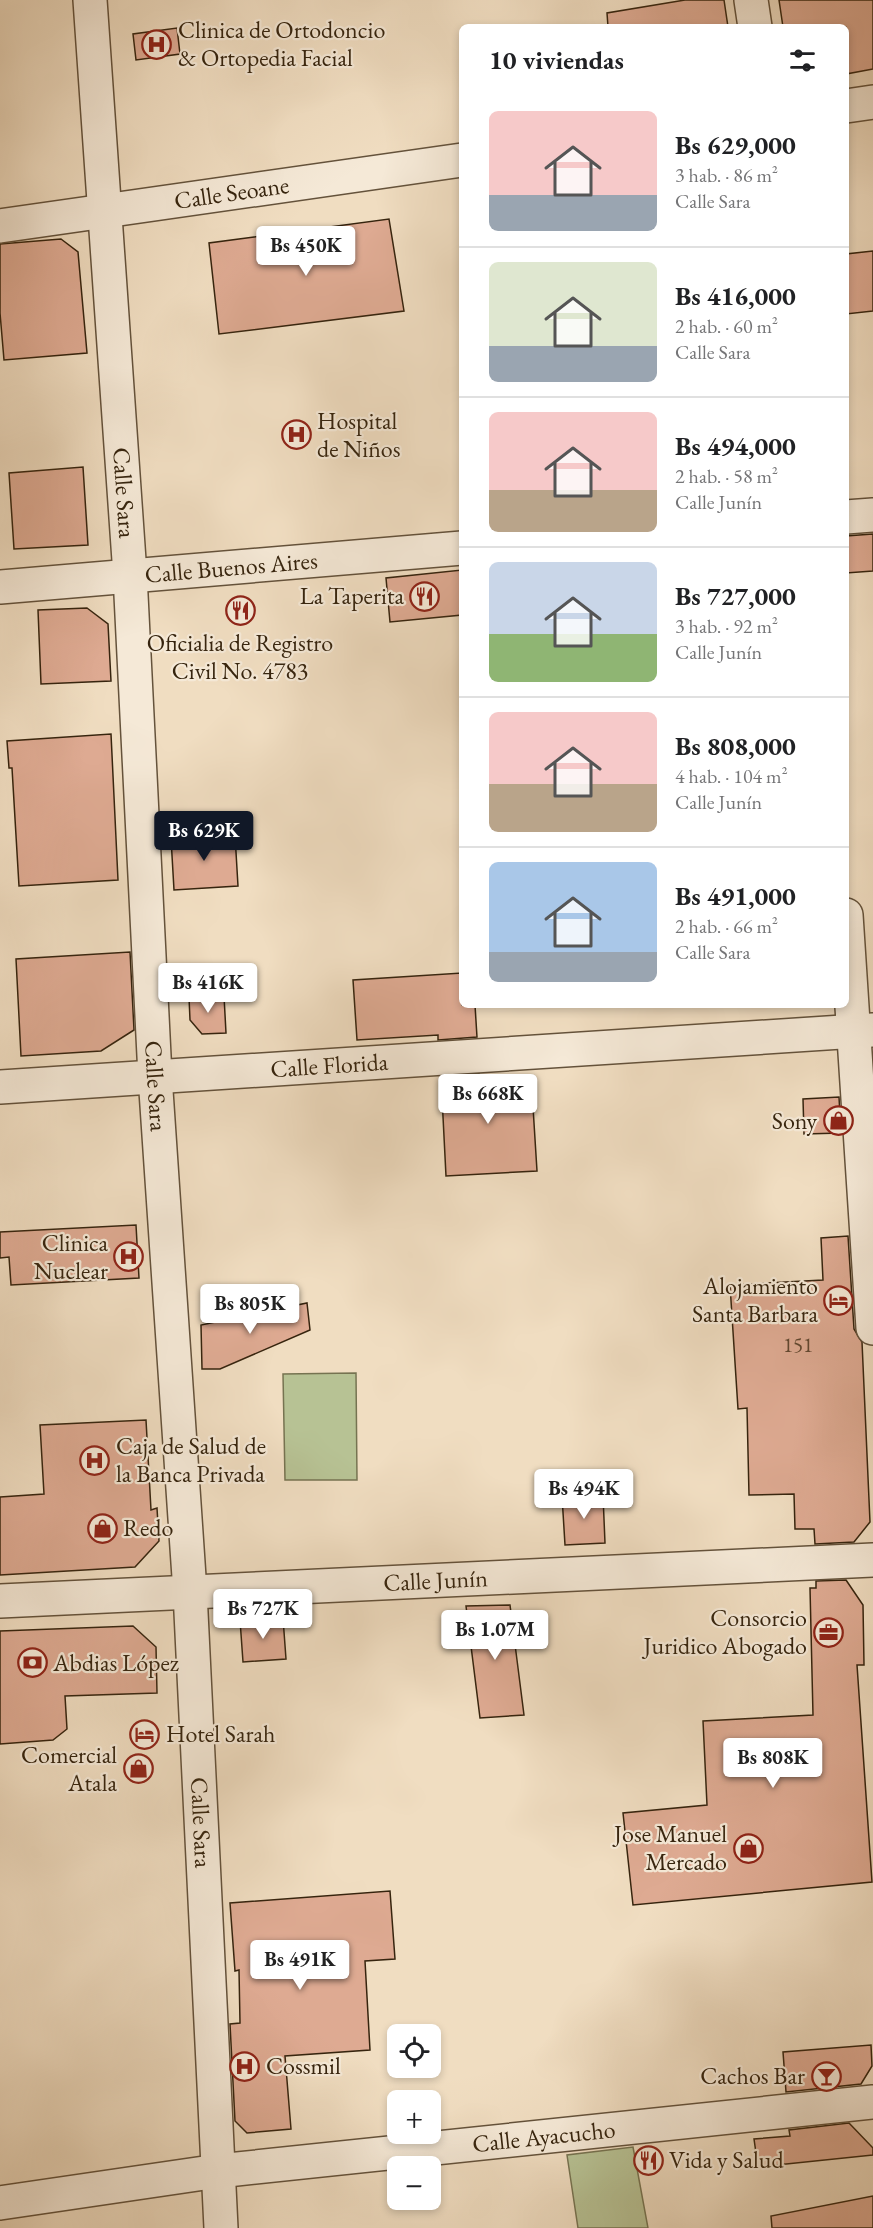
<!DOCTYPE html>
<html lang="es">
<head>
<meta charset="utf-8">
<style>
  :root { --surface:#fff; --page:#f2f2f2; --text:#202124; --muted:#757577; --line:#e0e0e0; --accent:#111827 }
  body { margin:0; font-family:"EB Garamond",serif; background:var(--page); color:var(--text); height:100vh; display:flex; flex-direction:column; font-size:22px; white-space:nowrap }
  * { box-sizing:border-box; margin:0 }
  p { font-size:20px; color:var(--muted) }
  .icon { flex:none; width:33px; height:33px; fill:none; stroke:currentColor; stroke-width:2; stroke-linecap:round; stroke-linejoin:round }
  .map { position:relative; flex:1; overflow:hidden }
  .side { position:absolute; left:459px; top:24px; width:390px; height:984px; display:flex; flex-direction:column; background:var(--surface); border-radius:9px; box-shadow:0 3px 9px #0003 }
  .side>* { flex:none }
  .fabs { position:absolute; left:387px; top:2024px; display:grid; gap:12px }
  .fabs a { display:grid; place-items:center; width:54px; height:54px; border-radius:9px; background:var(--surface); box-shadow:0 3px 9px #0003; font-size:30px }
  .price { position:absolute; translate:-50% -51px; padding:0 14px; border-radius:6px; background:#fff; color:#222; font-size:20px; line-height:39px; filter:drop-shadow(0 2px 3px #0008) }
  .price::after { content:''; position:absolute; left:50%; top:36px; width:18px; height:14px; margin-left:-9px; background:inherit; clip-path:polygon(0 0,100% 0,50% 100%) }
  .price.on { background:var(--accent); color:#fff }
  ul { padding:0; list-style:none }
  li { display:flex; align-items:center; gap:18px; height:150px; padding:0 30px }
  li+li { border-top:2px solid var(--line) }
  li span { display:grid; place-items:center; flex:none; width:168px; height:120px; border-radius:9px; color:#555 }
  li>.icon { margin-inline-start:auto }
  span .icon { width:72px; height:72px; fill:#fffc; stroke-width:1 }
  li b { font-size:26px }
  h2 { display:flex; justify-content:space-between; align-items:center; height:72px; padding:0 30px; font-size:26px }
  .map>svg:first-child { display:block }
  .green { fill:#b7c294; stroke:#767351; stroke-width:1.5 }
  .building { fill:#deaa92; stroke:#36240e; stroke-width:1.5 }
  .lines { fill:none; stroke-linecap:round; stroke-linejoin:round }
  .minor-casing { stroke:#64523b; stroke-width:36 }
  .tertiary-casing { stroke:#64523b; stroke-width:36 }
  .minor { stroke:#f5e9d7; stroke-width:33 }
  .tertiary { stroke:#f5e9d7; stroke-width:33 }
  .labels { text-anchor:middle; stroke-width:4.5; stroke-linejoin:round; paint-order:stroke }
  .number-label { font-size:21px; fill:#60462f }
  .poi-label { font-size:24px; fill:#36240e; stroke:#f5e9d7; text-anchor:start }
  .street-label { font-size:24px; fill:#36240e; stroke:#f5e9d7 }
</style>
</head>
<body>
<div class="map">
<svg width="873" height="2228" viewBox="0 0 873 2228">
  <rect width="100%" height="100%" fill="#f0ddc1"/>
  <filter id="stains"><feTurbulence type="fractalNoise" baseFrequency=".00333" numOctaves="4"/><feColorMatrix values="0 0 0 0 .2 0 0 0 0 .09 0 0 0 0 .02 0 0 0 .5 -.17"/></filter>
  <radialGradient id="worn" r=".72"><stop offset=".6" stop-color="#630" stop-opacity="0"/><stop offset="1" stop-color="#630" stop-opacity=".3"/></radialGradient>
  <path class="green" d="M 356,1373 L 357,1480 L 285,1480 L 283,1374 Z
    M 633,2147 L 648,2228 L 578,2228 L 567,2155 Z"/>
  <path class="building" d="M 685,0 L 724,0 L 728,27 L 608,27 L 607,13 Z
    M 779,0 L 873,0 L 873,69 L 846,74 L 846,27 L 783,27 Z
    M 177,28 L 180,54 L 136,60 L 133,34 Z
    M 389,219 L 404,311 L 219,334 L 209,243 Z
    M 61,239 L 78,252 L 87,353 L 4,360 L 0,313 L 0,244 Z
    M 873,251 L 873,311 L 846,314 L 846,254 Z
    M 83,467 L 88,545 L 14,549 L 9,473 Z
    M 873,534 L 873,571 L 846,573 L 846,536 Z
    M 462,570 L 462,615 L 390,622 L 386,578 Z
    M 87,608 L 108,624 L 111,681 L 41,684 L 38,610 Z
    M 111,734 L 118,880 L 19,886 L 12,768 L 9,768 L 7,741 Z
    M 235,835 L 238,886 L 174,890 L 171,838 Z
    M 130,952 L 134,1030 L 101,1051 L 21,1056 L 16,959 Z
    M 462,973 L 462,1005 L 475,1005 L 477,1037 L 438,1040 L 438,1035 L 357,1040 L 353,980 Z
    M 224,996 L 226,1033 L 202,1034 L 190,1020 L 189,997 Z
    M 479,1074 L 480,1078 L 531,1075 L 537,1171 L 446,1176 L 441,1077 Z
    M 839,1097 L 841,1133 L 804,1134 L 803,1099 Z
    M 136,1225 L 139,1278 L 11,1285 L 9,1257 L 0,1258 L 0,1232 Z
    M 848,1236 L 854,1329 L 862,1342 L 870,1522 L 854,1542 L 815,1544 L 814,1529 L 795,1529 L 794,1494 L 749,1495 L 747,1408 L 738,1409 L 730,1285 L 823,1280 L 821,1238 Z
    M 307,1303 L 310,1330 L 220,1369 L 202,1369 L 201,1325 Z
    M 146,1420 L 151,1510 L 157,1508 L 159,1541 L 135,1567 L 0,1575 L 0,1497 L 44,1494 L 40,1425 Z
    M 603,1495 L 605,1543 L 565,1545 L 562,1496 Z
    M 846,1580 L 863,1605 L 864,1665 L 857,1665 L 872,1882 L 633,1905 L 623,1813 L 707,1805 L 703,1721 L 813,1715 L 810,1588 L 816,1588 L 816,1581 Z
    M 510,1605 L 524,1715 L 480,1718 L 466,1606 Z
    M 283,1618 L 286,1659 L 243,1662 L 240,1620 Z
    M 133,1626 L 156,1647 L 157,1693 L 65,1696 L 67,1729 L 53,1740 L 0,1744 L 0,1631 Z
    M 390,1891 L 395,1959 L 365,1961 L 370,2050 L 285,2056 L 291,2129 L 247,2133 L 235,2121 L 230,2024 L 240,2023 L 239,1970 L 235,1971 L 230,1903 Z
    M 871,2045 L 872,2066 L 861,2084 L 786,2092 L 783,2052 Z
    M 849,2123 L 873,2148 L 873,2155 L 758,2167 L 754,2139 L 790,2136 L 789,2130 Z
    M 873,2196 L 873,2228 L 772,2228 L 771,2216 Z"/>
  <g class="lines">
    <defs>
      <g id="minor">
        <path id="s1" d="M 90,0 L 130,575 L 155,1076 L 190,1592 L 221,2228"/>
        <path d="M 751,0 L 755,27"/>
        <path d="M 846,106 L 873,102"/>
        <path id="s2" d="M 0,226 L 462,160"/>
        <path d="M 846,915 L 873,1328"/>
        <path id="s3" d="M 0,1601 L 873,1560"/>
        <path id="s4" d="M 0,2203 L 218,2171 L 873,2102"/>
      </g>
      <g id="tertiary">
        <path d="M 846,517 L 873,515"/>
        <path id="s5" d="M 0,587 L 462,548"/>
        <path id="s6" d="M 0,1087 L 873,1030"/>
      </g>
    </defs>
    <use href="#minor" class="minor-casing"/>
    <use href="#tertiary" class="tertiary-casing"/>
    <use href="#minor" class="minor"/>
    <use href="#tertiary" class="tertiary"/>
  </g>
  <defs>
    <symbol id="hospital-ring" viewBox="-11 -11 22 22"><circle r="9.5" fill="#f5e9d7" stroke="#8f2418" stroke-width="1.5"/><path d="M-5-5h3v3.5h4V-5h3V5h-3V1.5h-4V5h-3Z" fill="#8f2418"/></symbol>
    <symbol id="restaurant-ring" viewBox="-11 -11 22 22"><circle r="9.5" fill="#f5e9d7" stroke="#8f2418" stroke-width="1.5"/><path d="M-5-6h1v4h1v-4h1v4h1v-4h1v5L-1.5 .5V6h-2V.5L-5-1ZM5-6V6H3V1.5H1.5Q1.5-4 5-6Z" fill="#8f2418"/></symbol>
    <symbol id="shop-ring" viewBox="-11 -11 22 22"><circle r="9.5" fill="#f5e9d7" stroke="#8f2418" stroke-width="1.5"/><path d="M-5-2.5h2.3a2.7 3.5 0 0 1 5.4 0H5L5.5 6h-11ZM-1.5-2.5h3a1.5 2.3 0 0 0-3 0Z" fill="#8f2418"/></symbol>
    <symbol id="hotel-ring" viewBox="-11 -11 22 22"><circle r="9.5" fill="#f5e9d7" stroke="#8f2418" stroke-width="1.5"/><path d="M-6-4.5h1.5V1H6V5H4.5V3h-9V5H-6ZM-4 0a1.8 1.8 0 1 1 3.6 0ZM.5 0V-2.5h3Q6-2.5 6 0Z" fill="#8f2418"/></symbol>
    <symbol id="office-ring" viewBox="-11 -11 22 22"><circle r="9.5" fill="#f5e9d7" stroke="#8f2418" stroke-width="1.5"/><path d="M-6-3h4V-5.5h4V-3h4V5H-6ZM-1-4.5V-3h2v-1.5ZM-6 0V1H6V0Z" fill="#8f2418"/></symbol>
    <symbol id="bank-ring" viewBox="-11 -11 22 22"><circle r="9.5" fill="#f5e9d7" stroke="#8f2418" stroke-width="1.5"/><path d="M-6-4H6V4H-6ZM0-2.3a2.3 2.3 0 1 0 0 4.6a2.3 2.3 0 1 0 0-4.6Z" fill="#8f2418"/></symbol>
    <symbol id="bar-ring" viewBox="-11 -11 22 22"><circle r="9.5" fill="#f5e9d7" stroke="#8f2418" stroke-width="1.5"/><path d="M-6-5H6L.8 .8V4.5H3.5V6h-7V4.5H-.8V.8Z" fill="#8f2418"/></symbol>
  </defs>
  <g fill-rule="evenodd">
    <use href="#hospital-ring" x="140" y="28" width="33" height="33"/>
    <use href="#hospital-ring" x="280" y="418" width="33" height="33"/>
    <use href="#restaurant-ring" x="408" y="580" width="33" height="33"/>
    <use href="#restaurant-ring" x="224" y="594" width="33" height="33"/>
    <use href="#shop-ring" x="822" y="1104" width="33" height="33"/>
    <use href="#hospital-ring" x="112" y="1240" width="33" height="33"/>
    <use href="#hotel-ring" x="822" y="1284" width="33" height="33"/>
    <use href="#hospital-ring" x="78" y="1444" width="33" height="33"/>
    <use href="#shop-ring" x="86" y="1512" width="33" height="33"/>
    <use href="#office-ring" x="812" y="1616" width="33" height="33"/>
    <use href="#bank-ring" x="16" y="1646" width="33" height="33"/>
    <use href="#hotel-ring" x="128" y="1718" width="33" height="33"/>
    <use href="#shop-ring" x="122" y="1752" width="33" height="33"/>
    <use href="#shop-ring" x="732" y="1832" width="33" height="33"/>
    <use href="#hospital-ring" x="228" y="2050" width="33" height="33"/>
    <use href="#bar-ring" x="810" y="2060" width="33" height="33"/>
    <use href="#restaurant-ring" x="632" y="2144" width="33" height="33"/>
  </g>
  <g class="labels">
    <g class="number-label">
      <text x="798" y="1352">151</text>
    </g>
    <g class="poi-label">
      <text x="178" y="38">Clinica de Ortodoncio<tspan x="178" dy="28">&amp; Ortopedia Facial</tspan></text>
      <text x="317" y="429">Hospital<tspan x="317" dy="28">de Niños</tspan></text>
      <text x="404" y="604" text-anchor="end">La Taperita</text>
      <text x="240" y="651" text-anchor="middle">Oficialia de Registro<tspan x="240" dy="28">Civil No. 4783</tspan></text>
      <text x="817" y="1129" text-anchor="end">Sony</text>
      <text x="108" y="1251" text-anchor="end">Clinica<tspan x="108" dy="28">Nuclear</tspan></text>
      <text x="818" y="1294" text-anchor="end">Alojamiento<tspan x="818" dy="28">Santa Barbara</tspan></text>
      <text x="116" y="1454">Caja de Salud de<tspan x="116" dy="28">la Banca Privada</tspan></text>
      <text x="123" y="1536">Redo</text>
      <text x="807" y="1626" text-anchor="end">Consorcio<tspan x="807" dy="28">Juridico Abogado</tspan></text>
      <text x="53" y="1671">Abdias López</text>
      <text x="166" y="1742">Hotel Sarah</text>
      <text x="117" y="1763" text-anchor="end">Comercial<tspan x="117" dy="28">Atala</tspan></text>
      <text x="727" y="1842" text-anchor="end">Jose Manuel<tspan x="727" dy="28">Mercado</tspan></text>
      <text x="266" y="2074">Cossmil</text>
      <text x="805" y="2084" text-anchor="end">Cachos Bar</text>
      <text x="669" y="2168">Vida y Salud</text>
    </g>
    <g class="street-label">
      <text dy="8" stroke="none"><textPath href="#s2" startOffset="234">Calle Seoane</textPath></text>
      <text dy="8" stroke="none"><textPath href="#s1" startOffset="494">Calle Sara</textPath></text>
      <text dy="8" stroke="none"><textPath href="#s5" startOffset="232">Calle Buenos Aires</textPath></text>
      <text dy="8" stroke="none"><textPath href="#s6" startOffset="330">Calle Florida</textPath></text>
      <text dy="8" stroke="none"><textPath href="#s1" startOffset="1088">Calle Sara</textPath></text>
      <text dy="8" stroke="none"><textPath href="#s3" startOffset="436">Calle Junín</textPath></text>
      <text dy="8" stroke="none"><textPath href="#s1" startOffset="1826">Calle Sara</textPath></text>
      <text dy="8" stroke="none"><textPath href="#s4" startOffset="548">Calle Ayacucho</textPath></text>
    </g>
  </g>
  <rect width="100%" height="100%" filter="url(#stains)"/>
  <rect width="100%" height="100%" fill="url(#worn)"/>
</svg>
<div class="fabs">
<a><svg class="icon" aria-label="locate" viewBox="0 0 24 24"><circle cx="12" cy="12" r="6"/><path d="M12 2v4M12 18v4M2 12h4M18 12h4"/></svg></a>
<a>+</a>
<a>−</a>
</div>
<b class="price" style="left:306px;top:277px">Bs 450K</b>
<b class="price on" style="left:204px;top:862px">Bs 629K</b>
<b class="price" style="left:208px;top:1014px">Bs 416K</b>
<b class="price" style="left:488px;top:1125px">Bs 668K</b>
<b class="price" style="left:250px;top:1335px">Bs 805K</b>
<b class="price" style="left:584px;top:1520px">Bs 494K</b>
<b class="price" style="left:263px;top:1640px">Bs 727K</b>
<b class="price" style="left:495px;top:1661px">Bs 1.07M</b>
<b class="price" style="left:773px;top:1789px">Bs 808K</b>
<b class="price" style="left:300px;top:1991px">Bs 491K</b>
<section class="side">
<h2>10 viviendas<svg class="icon" aria-label="filters" viewBox="0 0 24 24"><path d="M4 7h16M4 17h16"/><circle cx="9" cy="7" r="2"/><circle cx="15" cy="17" r="2"/></svg></h2>
<ul>
<li><span style="background:linear-gradient(#f6c9c9 70%,#9aa5b1 0)"><svg class="icon" aria-label="home" viewBox="0 0 24 24"><path d="M3 11l9-7 9 7M6 9v11h12V9"/></svg></span><div><b>Bs 629,000</b><p>3 hab. · 86 m²</p><p>Calle Sara</p></div></li>
<li><span style="background:linear-gradient(#dfe7d0 70%,#9aa5b1 0)"><svg class="icon" aria-label="home" viewBox="0 0 24 24"><path d="M3 11l9-7 9 7M6 9v11h12V9"/></svg></span><div><b>Bs 416,000</b><p>2 hab. · 60 m²</p><p>Calle Sara</p></div></li>
<li><span style="background:linear-gradient(#f6c9c9 65%,#b9a48a 0)"><svg class="icon" aria-label="home" viewBox="0 0 24 24"><path d="M3 11l9-7 9 7M6 9v11h12V9"/></svg></span><div><b>Bs 494,000</b><p>2 hab. · 58 m²</p><p>Calle Junín</p></div></li>
<li><span style="background:linear-gradient(#c9d6e8 60%,#8fb573 0)"><svg class="icon" aria-label="home" viewBox="0 0 24 24"><path d="M3 11l9-7 9 7M6 9v11h12V9"/></svg></span><div><b>Bs 727,000</b><p>3 hab. · 92 m²</p><p>Calle Junín</p></div></li>
<li><span style="background:linear-gradient(#f6c9c9 60%,#b9a48a 0)"><svg class="icon" aria-label="home" viewBox="0 0 24 24"><path d="M3 11l9-7 9 7M6 9v11h12V9"/></svg></span><div><b>Bs 808,000</b><p>4 hab. · 104 m²</p><p>Calle Junín</p></div></li>
<li><span style="background:linear-gradient(#a9c7e8 75%,#9aa5b1 0)"><svg class="icon" aria-label="home" viewBox="0 0 24 24"><path d="M3 11l9-7 9 7M6 9v11h12V9"/></svg></span><div><b>Bs 491,000</b><p>2 hab. · 66 m²</p><p>Calle Sara</p></div></li>
</ul>
</section>
</div>
</body>
</html>
